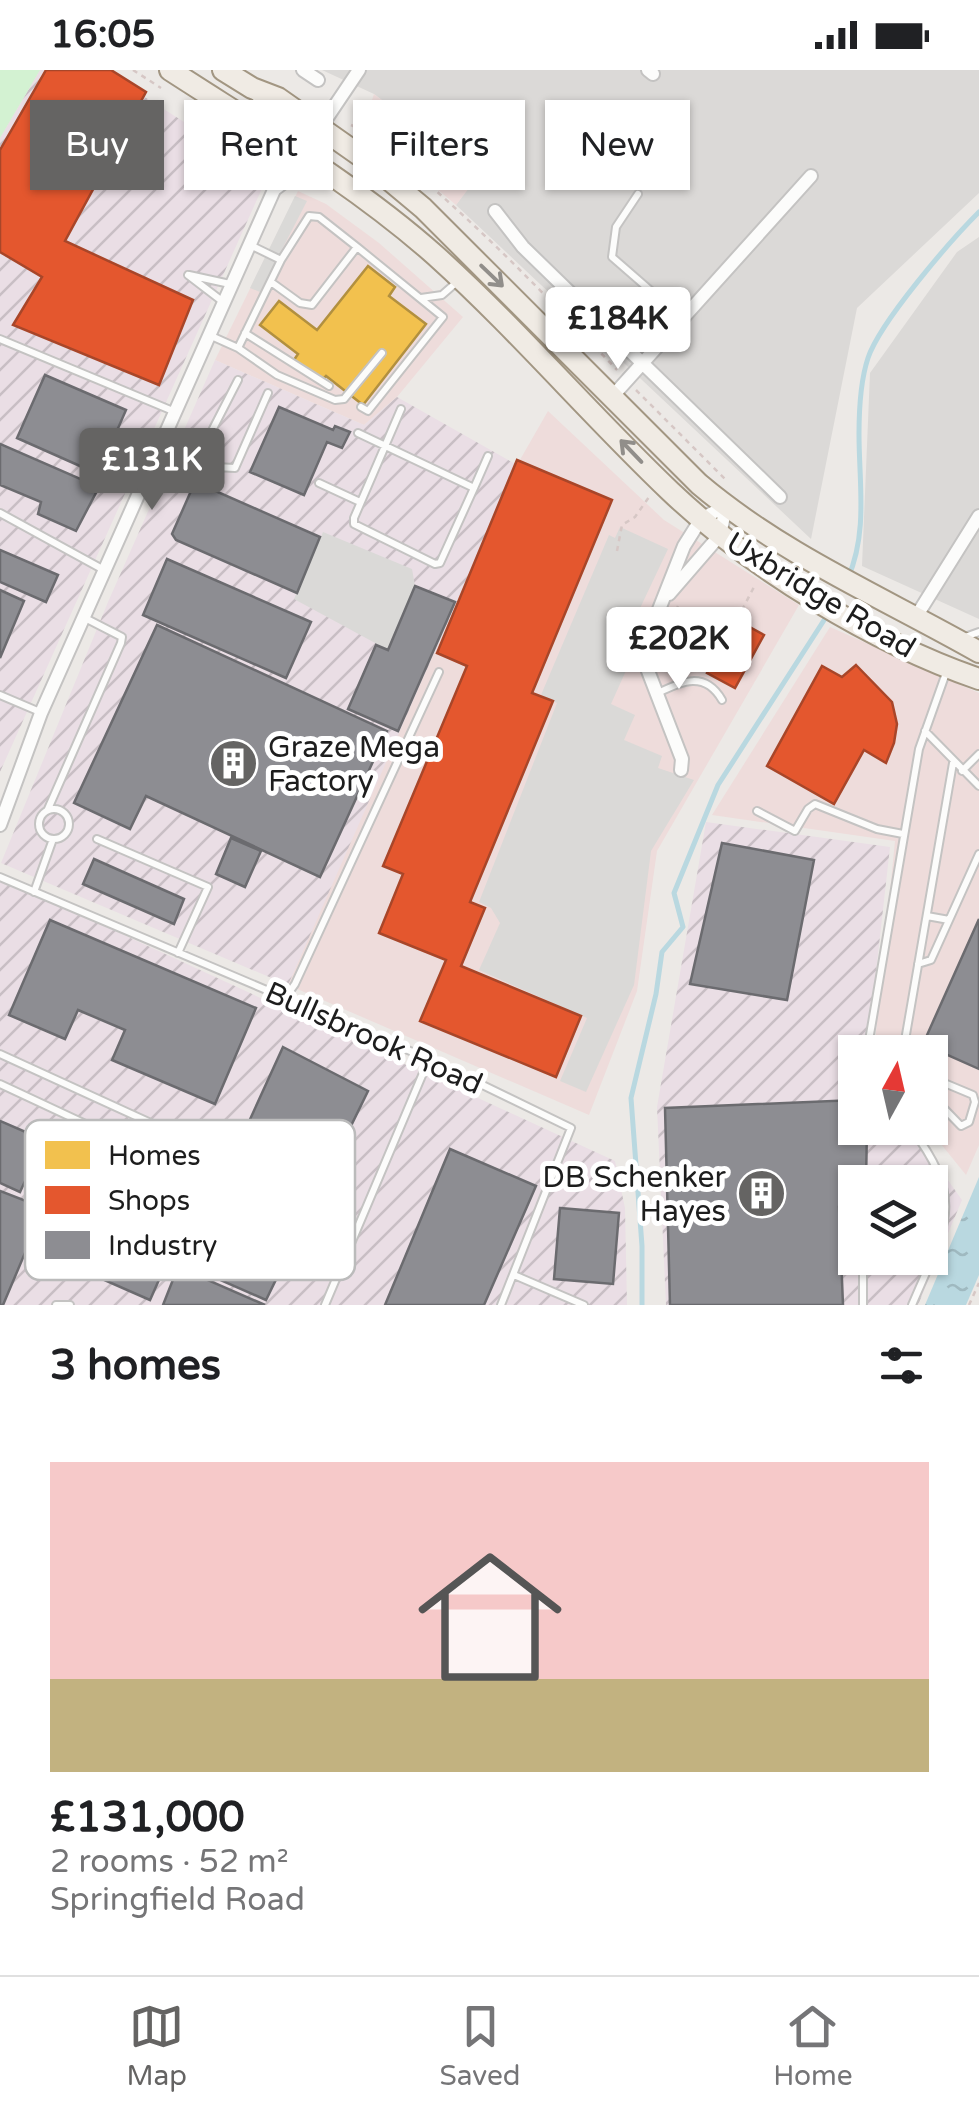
<!DOCTYPE html>
<html lang="en">
<head>
<meta charset="utf-8">
<style>
  :root { --surface:#fff; --page:#f6f6f6; --text:#202124; --muted:#757577; --line:#e0e0e0; --accent:#656463 }
  body { margin:0; font-family:"Varela Round",sans-serif; background:var(--page); color:var(--text); height:100vh; display:flex; flex-direction:column; font-size:38px; white-space:nowrap }
  * { box-sizing:border-box; margin:0 }
  p { font-size:32px; color:var(--muted) }
  .icon { flex:none; width:55px; height:55px; fill:none; stroke:currentColor; stroke-width:2; stroke-linecap:round; stroke-linejoin:round }
  .map { position:relative; height:1235px; overflow:hidden }
  .sheet { display:flex; flex-direction:column; background:var(--surface); flex:1 }
  .sheet>* { flex:none }
  .banner { position:absolute; left:30px; top:30px; width:920px; height:90px; display:flex; gap:20px }
  .needle { width:65px; rotate:8deg }
  .fabs { position:absolute; left:838px; top:965px; display:grid; gap:20px }
  .fabs a { display:grid; place-items:center; width:110px; height:110px; border-radius:0px; background:var(--surface); box-shadow:0 2px 8px #0004; font-size:50px }
  .price { position:absolute; translate:-50% -85px; padding:0 22px; border-radius:10px; background:#fff; color:#222; font-size:32px; line-height:65px; filter:drop-shadow(0 2px 5px #0008) }
  .price::after { content:''; position:absolute; left:50%; top:60px; width:30px; height:22px; margin-left:-15px; background:inherit; clip-path:polygon(0 0,100% 0,50% 100%) }
  .price.selected { background:var(--accent); color:#fff }
  ul { padding:0; list-style:none }
  li { display:grid; align-content:center; gap:20px; height:530px; padding:0 50px }
  li span { display:grid; place-items:center; height:310px; border-radius:0px; color:#555 }
  li>.icon { margin-inline-start:auto }
  span .icon { width:180px; height:180px; fill:#fffc; stroke-width:1 }
  li b { font-size:42px }
  h2 { display:flex; justify-content:space-between; align-items:center; height:120px; padding:0 50px; font-size:42px }
  .chip { padding:0 35px; border-radius:0px; background:var(--surface); box-shadow:0 2px 8px #0004; font-size:35px; line-height:90px }
  .chip.selected { background:var(--accent); color:#fff }
  .status { display:flex; justify-content:space-between; align-items:center; height:70px; padding:0 50px; background:var(--surface); direction:ltr }
  .status svg { height:28px; fill:currentColor }
  .dock { display:flex; justify-content:space-around; align-items:center; height:140px; border-top:2px solid var(--line); background:var(--surface); font-size:28px; color:var(--muted) }
  .dock a { display:grid; justify-items:center; gap:5px }
  .dock .selected { color:var(--accent) }
  .map>svg:first-child { display:block }
  .residential { fill:#dbd9d7 }
  .commercial { fill:#eedcdb }
  .industrial { fill:url(#industrial-furrows); fill-rule:evenodd }
  .park { fill:#d3f2d2 }
  .parking { fill:#dad9d7 }
  .water { fill:url(#water-ripples) }
  .homes { fill:#f2c14e; stroke:#b2903f; stroke-width:2.5 }
  .shops { fill:#e4572e; stroke:#a84629; stroke-width:2.5 }
  .industry { fill:#8d8d92; stroke:#6b6b6f; stroke-width:2.5 }
  .lines { fill:none; stroke-linecap:round; stroke-linejoin:round }
  .stream { stroke:#b9d8e0; stroke-width:5 }
  .service-casing { stroke:#c4c3c2; stroke-width:10 }
  .minor-casing { stroke:#c4c3c2; stroke-width:16 }
  .primary-casing { stroke:#a29682; stroke-width:24 }
  .path { stroke:#d6c7c5; stroke-width:2.5; stroke-dasharray:5 5; stroke-linecap:butt }
  .service { stroke:#fcfcfb; stroke-width:6 }
  .minor { stroke:#fcfcfb; stroke-width:12 }
  .primary { stroke:#f0ebe4; stroke-width:20 }
  .oneway { stroke:#918e8a }
  .labels { text-anchor:middle; stroke-width:10; stroke-linejoin:round; paint-order:stroke }
  .street-label { font-size:30px; fill:#1d1d1d; stroke:#fff }
  .poi-label { font-size:30px; fill:#1d1d1d; stroke:#fff; text-anchor:start }
  .key { fill:#fff; stroke:#bbb; stroke-width:2.5 }
  .key-label { font-size:28px; fill:#1d1d1d }
</style>
</head>
<body>
<div class="status"><b>16:05</b><svg viewBox="0 0 49 12"><path d="M0 12V9h3v3zM5 12V6h3v6zM10 12V3h3v9zM15 12V0h3v12zM26 1h20v11H26zM47 4h2v5h-2z"/></svg></div>
<div class="map">
<svg width="979" height="1235" viewBox="0 0 979 1235">
  <defs>
    <pattern id="industrial-furrows" width="10" height="10" patternUnits="userSpaceOnUse" patternTransform="scale(2.5)"><rect width="10" height="10" fill="#eadee5"/><path d="M-1 1l2-2M0 10L10 0M9 11l2-2" fill="none" stroke="#c8bec4"/></pattern>
    <pattern id="water-ripples" width="26" height="14" patternUnits="userSpaceOnUse" patternTransform="scale(2.5)"><rect width="26" height="14" fill="#b9d8e0"/><path d="M2 4q2-2 4 0t4 0M15 11q2-2 4 0t4 0" fill="none" stroke="#9fb9c0"/></pattern>
  </defs>
  <rect width="100%" height="100%" fill="#ece9e6"/>
  <path class="residential" d="M 322,0 L 979,0 L 979,123 L 857,238 L 811,469 L 456,135 L 478,104 L 374,24 Z
    M 979,167 L 979,549 L 862,496 L 870,303 L 957,182 Z"/>
  <path class="commercial" d="M 374,24 L 479,105 L 456,135 L 363,57 Z
    M 298,121 L 326,134 L 379,173 L 463,247 L 397,327 L 364,355 L 215,290 Z
    M 548,341 L 664,450 L 799,535 L 657,781 L 637,921 L 589,1045 L 288,915 L 459,519 L 517,395 Z
    M 830,557 L 979,623 L 979,1075 L 966,1105 L 928,1058 L 930,982 L 874,982 L 895,771 L 712,745 Z"/>
  <path class="industrial" d="M 40,0 L 102,0 L 268,105 L 0,702 L 0,68 Z
    M 215,290 L 364,355 L 397,327 L 517,395 L 288,915 L 1,793 L 108,532 Z
    M 706,752 L 890,777 L 867,982 L 855,982 L 855,1058 L 911,1058 L 962,1130 L 918,1235 L 666,1235 L 657,1037 ZM 855,1112 L 930,1112 L 930,1188 L 855,1188 Z
    M 0,808 L 615,1091 L 625,1138 L 627,1235 L 0,1235 Z"/>
  <path class="park" d="M 0,0 L 40,0 L 0,68 Z"/>
  <path class="parking" d="M 295,126 L 307,131 L 260,222 L 250,218 Z
    M 620,457 L 668,479 L 617,587 L 629,594 L 611,634 L 635,645 L 624,670 L 662,686 L 658,698 L 694,710 L 651,781 L 634,915 L 586,1022 L 560,1011 L 587,948 L 479,900 L 500,853 L 491,838 L 479,832 L 557,633 L 541,625 L 609,465 L 615,468 Z
    M 323,462 L 412,499 L 415,516 L 388,580 L 294,529 Z"/>
  <path class="water" d="M 979,1107 L 979,1205 L 966,1235 L 925,1235 Z"/>
  <path class="homes" d="M 368,196 L 395,217 L 389,226 L 426,254 L 363,335 L 326,306 L 321,311 L 294,290 L 298,284 L 260,255 L 279,231 L 317,260 Z"/>
  <path class="shops" d="M 46,0 L 111,0 L 146,22 L 65,171 L 193,230 L 159,315 L 13,255 L 42,207 L 0,182 L 0,80 Z
    M 517,390 L 612,430 L 532,623 L 553,631 L 470,832 L 485,838 L 461,896 L 581,946 L 556,1007 L 420,951 L 446,890 L 379,863 L 403,804 L 383,796 L 467,596 L 437,583 Z
    M 737,550 L 764,565 L 735,618 L 707,603 Z
    M 856,595 L 892,632 L 897,654 L 894,673 L 886,693 L 864,680 L 834,734 L 767,696 L 822,596 L 842,607 Z"/>
  <path class="industry" d="M 45,305 L 126,340 L 98,404 L 17,368 Z
    M 279,337 L 333,360 L 335,356 L 350,362 L 342,378 L 327,372 L 304,425 L 250,402 Z
    M 0,374 L 99,417 L 76,461 L 38,444 L 41,432 L 0,415 Z
    M 195,412 L 320,467 L 297,523 L 176,470 L 172,464 Z
    M 0,480 L 58,505 L 46,532 L 0,512 Z
    M 167,489 L 311,552 L 286,608 L 143,545 Z
    M 415,516 L 455,532 L 398,661 L 348,639 L 376,575 L 388,580 Z
    M 0,520 L 24,531 L 0,588 Z
    M 157,555 L 387,661 L 320,807 L 146,726 L 130,759 L 74,733 Z
    M 231,768 L 261,781 L 245,817 L 216,804 Z
    M 722,773 L 814,790 L 787,930 L 690,914 Z
    M 94,789 L 184,829 L 174,854 L 83,814 Z
    M 979,849 L 979,999 L 923,974 Z
    M 50,850 L 256,938 L 215,1034 L 112,990 L 125,960 L 78,940 L 65,969 L 9,945 Z
    M 283,977 L 368,1021 L 266,1230 L 184,1194 Z
    M 855,1030 L 855,1058 L 867,1058 L 866,1112 L 855,1112 L 855,1136 L 839,1137 L 843,1235 L 670,1235 L 665,1038 Z
    M 0,1051 L 44,1070 L 20,1122 L 0,1113 Z
    M 450,1079 L 536,1116 L 484,1235 L 385,1235 Z
    M 0,1121 L 44,1138 L 3,1235 L 0,1235 Z
    M 85,1137 L 174,1176 L 150,1230 L 61,1191 Z
    M 560,1138 L 619,1143 L 613,1214 L 554,1209 Z
    M 178,1197 L 265,1235 L 163,1235 Z"/>
  <g class="lines">
    <path class="stream" d="M 848,508 C 868,462 859,413 859,364 C 859,339 860,312 868,288 C 880,252 950,171 979,142
      M 642,1235 L 642,1176 L 631,1028 L 656,924 L 662,882 L 683,857 L 674,823 L 718,715 L 828,544"/>
    <defs>
      <path id="service" d="M 638,124 L 616,157 L 612,187 L 682,248
        M 250,175 L 281,190
        M 357,177 L 443,247 L 368,341 L 361,337
        M 188,205 L 222,231
        M 189,205 L 230,214
        M 421,228 L 442,225 L 458,211
        M 245,263 L 329,316
        M 209,265 L 238,278 L 281,190 L 309,146 L 319,147 L 357,177 L 312,235 L 300,233 L 271,212
        M 0,269 L 173,341
        M 238,278 L 277,305 L 335,330 L 344,329 L 382,283
        M 238,310 L 202,380 L 204,391 L 215,397 L 235,398 L 268,323
        M 358,363 L 474,418 L 440,493 L 435,494 L 354,454 L 354,448 L 401,339
        M 319,413 L 360,432
        M 474,418 L 488,386
        M 0,443 L 104,500
        M 965,567 L 979,562
        M 658,623 C 682,611 705,601 722,630
        M 0,625 L 40,642
        M 925,661 L 979,716
        M 962,701 L 979,684
        M39 754a15 15 0 1 1 30 0a15 15 0 1 1-30 0Z
        M 48,739 L 121,573 L 122,567 L 85,548
        M 757,741 L 795,761 L 808,739 L 815,734 L 877,759 L 903,764
        M 97,769 L 208,817 L 178,883
        M 0,807 L 429,989 L 571,1058 L 501,1235
        M 34,822 L 53,769
        M 927,846 L 949,850
        M 918,894 L 931,890 L 979,784
        M 285,928 L 295,914 L 439,602
        M 867,982 L 919,679 L 946,603
        M 903,982 L 953,693
        M 0,984 L 212,1081 L 201,1108 L 0,1014
        M 930,1007 L 973,1025 L 975,1032 L 969,1052 L 961,1056 L 930,1024
        M 911,1058 C 967,1132 945,1157 912,1235
        M 863,1188 L 863,1235
        M 514,1205 L 584,1235
        M 56,1235 L 70,1235
        M 325,1235 L 429,989"/>
      <path id="minor" d="M 303,0 L 318,10
        M 648,0 L 653,4
        M 252,18 C 271,47 298,48 305,86
        M 275,119 L 296,103 L 320,58 L 359,0
        M 495,141 L 523,177 L 780,427
        M 611,328 L 811,106
        M 669,524 L 720,465 L 726,436
        M 914,550 L 979,446
        M 681,700 L 682,689 L 645,593 L 645,575 L 684,476 L 701,449 L 726,436
        M 0,755 L 41,643 L 274,120 L 280,92 L 270,67"/>
      <path id="primary" d="M 170,0 C 261,59 355,114 436,186 C 518,260 591,346 671,422 C 751,498 874,573 979,609
        M 223,0 L 252,18 L 278,28 L 362,87 L 423,138 L 699,414 C 783,485 884,528 979,582"/>
    </defs>
    <use href="#service" class="service-casing"/>
    <use href="#minor" class="minor-casing"/>
    <use href="#primary" class="primary-casing"/>
    <path class="path" d="M 133,0 L 161,18
      M 351,55 C 376,66 398,88 419,106 C 489,166 553,233 617,300
      M 636,320 L 726,410
      M 617,481 L 622,455 L 635,447 L 649,427
      M 678,536 C 669,556 678,564 694,574
      M 742,540 L 755,515
      M 969,1235 L 979,1213"/>
    <use href="#service" class="service"/>
    <use href="#minor" class="minor"/>
    <use href="#primary" class="primary"/>
  </g>
  <defs><path id="oneway-shaft" d="M-6 0H5M1.5-3L5.5 0L1.5 3" fill="none" stroke-width="1.6" stroke-linecap="round" stroke-linejoin="round" transform="scale(2.5)"/></defs>
  <g class="oneway">
    <use href="#oneway-shaft" transform="translate(492 206) rotate(44)"/>
    <use href="#oneway-shaft" transform="translate(631 381) rotate(-134)"/>
  </g>
  <defs>
    <symbol id="building-disc" viewBox="-11 -11 22 22"><circle r="9.5" fill="#656463" stroke="#fff"/><path d="M-4-6H4V6H1V3H-1V6H-4ZM-2.5-4.3h1.7v1.8h-1.7ZM.8-4.3h1.7v1.8H.8ZM-2.5-1h1.7V.8h-1.7ZM.8-1h1.7V.8H.8Z" fill="#fff"/></symbol>
  </defs>
  <g fill-rule="evenodd">
    <use href="#building-disc" x="206" y="666" width="55" height="55"/>
    <use href="#building-disc" x="734" y="1096" width="55" height="55"/>
  </g>
  <g class="labels">
    <g class="street-label">
      <text transform="translate(821 525) rotate(31)" y="10">Uxbridge Road</text>
      <text transform="translate(374 968) rotate(24)" y="10">Bullsbrook Road</text>
    </g>
    <g class="poi-label">
      <text x="268" y="687">Graze Mega<tspan x="268" dy="34">Factory</tspan></text>
      <text x="726" y="1117" text-anchor="end">DB Schenker<tspan x="726" dy="34">Hayes</tspan></text>
    </g>
  </g>
  <rect x="25" y="1050" width="330" height="160" rx="15" class="key"/>
  <rect x="45" y="1071" width="45" height="28" fill="#f2c14e"/>
  <rect x="45" y="1116" width="45" height="28" fill="#e4572e"/>
  <rect x="45" y="1161" width="45" height="28" fill="#8d8d92"/>
  <g class="key-label">
    <text x="108" y="1095">Homes</text>
    <text x="108" y="1140">Shops</text>
    <text x="108" y="1185">Industry</text>
  </g>
</svg>
<div class="fabs">
<a><svg class="needle" viewBox="-14 -14 28 28"><path d="M0-13l5 13h-10z" fill="#e53935"/><path d="M0 13l5-13h-10z" fill="#757577"/></svg></a>
<a><svg class="icon" aria-label="layers" viewBox="0 0 24 24"><path d="M12 4l9 5-9 5-9-5zM3 14l9 5 9-5"/></svg></a>
</div>
<b class="price" style="left:618px;top:302px">£184K</b>
<b class="price selected" style="left:152px;top:443px">£131K</b>
<b class="price" style="left:679px;top:622px">£202K</b>
<div class="banner">
<a class="chip selected">Buy</a>
<a class="chip">Rent</a>
<a class="chip">Filters</a>
<a class="chip">New</a>
</div>
</div>
<section class="sheet">
<h2>3 homes<svg class="icon" aria-label="filters" viewBox="0 0 24 24"><path d="M4 7h16M4 17h16"/><circle cx="9" cy="7" r="2"/><circle cx="15" cy="17" r="2"/></svg></h2>
<ul>
<li><span style="background:linear-gradient(#f6c9c9 70%,#c2b280 0)"><svg class="icon" aria-label="home" viewBox="0 0 24 24"><path d="M3 11l9-7 9 7M6 9v11h12V9"/></svg></span><div><b>£131,000</b><p>2 rooms · 52 m²</p><p>Springfield Road</p></div></li>
</ul>
</section>
<nav class="dock">
<a class="selected"><svg class="icon" aria-label="map" viewBox="0 0 24 24"><path d="M3 6l6-2 6 2 6-2v14l-6 2-6-2-6 2zM9 4v14M15 6v14"/></svg>Map</a>
<a><svg class="icon" aria-label="saved" viewBox="0 0 24 24"><path d="M7 4h10v16l-5-4-5 4z"/></svg>Saved</a>
<a><svg class="icon" aria-label="home" viewBox="0 0 24 24"><path d="M3 11l9-7 9 7M6 9v11h12V9"/></svg>Home</a>
</nav>
</body>
</html>
